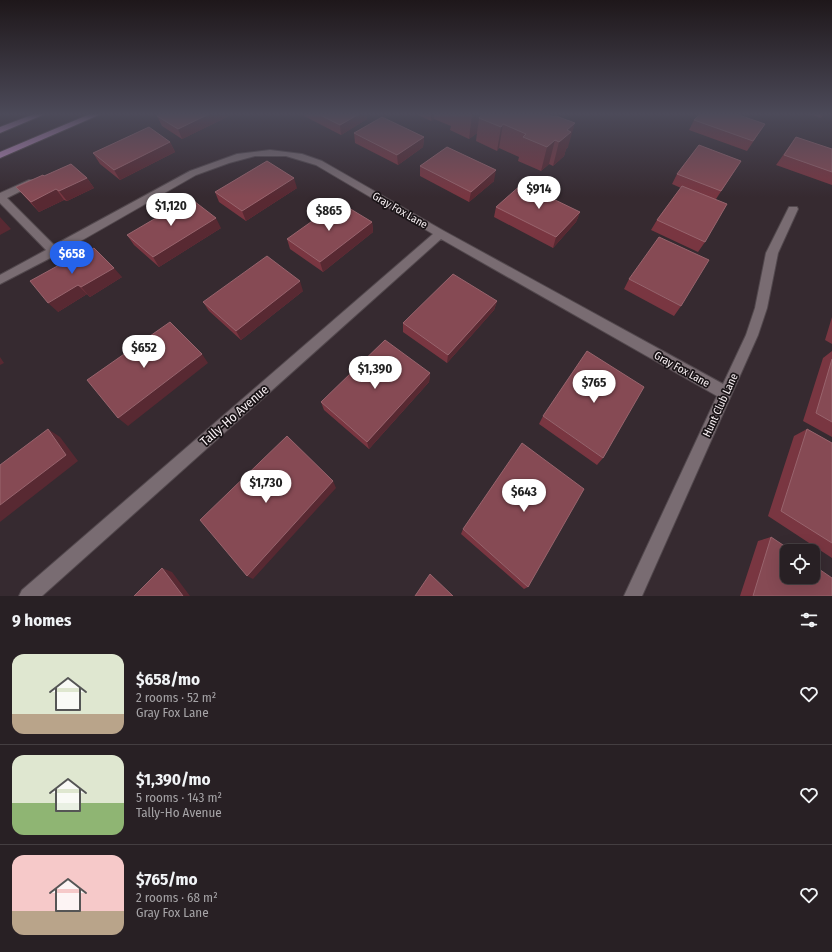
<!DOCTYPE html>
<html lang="en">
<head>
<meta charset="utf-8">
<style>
  :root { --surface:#282024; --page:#30282c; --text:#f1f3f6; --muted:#a5a3a6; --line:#443e41; --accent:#2563eb }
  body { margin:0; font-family:"Fira Sans Condensed",sans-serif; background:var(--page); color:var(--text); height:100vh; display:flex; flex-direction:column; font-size:15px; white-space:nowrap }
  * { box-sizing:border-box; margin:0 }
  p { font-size:13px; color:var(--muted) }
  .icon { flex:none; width:22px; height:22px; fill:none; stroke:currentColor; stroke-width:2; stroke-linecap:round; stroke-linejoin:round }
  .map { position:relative; height:596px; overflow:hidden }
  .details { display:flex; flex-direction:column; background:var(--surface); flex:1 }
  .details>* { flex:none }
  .fabs { position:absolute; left:780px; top:544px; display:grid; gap:8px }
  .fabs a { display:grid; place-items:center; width:40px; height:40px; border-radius:8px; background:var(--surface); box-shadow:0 4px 16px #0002,0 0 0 1px var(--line); font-size:20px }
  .price { position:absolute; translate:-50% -34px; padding:0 9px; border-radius:14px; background:#fff; color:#222; font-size:13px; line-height:26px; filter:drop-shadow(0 1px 2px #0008) }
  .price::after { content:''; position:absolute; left:50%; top:24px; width:12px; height:9px; margin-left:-6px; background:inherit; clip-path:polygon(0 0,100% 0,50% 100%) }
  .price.active { background:var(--accent); color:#fff }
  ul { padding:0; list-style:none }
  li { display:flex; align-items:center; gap:12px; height:100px; padding:0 12px }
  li+li { border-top:1px solid var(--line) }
  li span { display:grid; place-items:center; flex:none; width:112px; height:80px; border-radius:12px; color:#555 }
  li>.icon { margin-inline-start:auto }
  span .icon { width:48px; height:48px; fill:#fffc; stroke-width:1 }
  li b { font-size:17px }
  h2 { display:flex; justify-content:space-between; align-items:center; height:48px; padding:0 12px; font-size:17px }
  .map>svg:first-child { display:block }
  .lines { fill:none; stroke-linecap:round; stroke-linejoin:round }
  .minor-casing { stroke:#52484d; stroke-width:2 }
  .major-casing { stroke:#52484d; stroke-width:2 }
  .minor { fill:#796c72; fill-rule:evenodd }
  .major { fill:#b788ba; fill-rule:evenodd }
  .wall { fill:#793641 }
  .shaded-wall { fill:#582932 }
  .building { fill:#864a54; stroke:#98646d }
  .labels { text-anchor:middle; stroke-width:3.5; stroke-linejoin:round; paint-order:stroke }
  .street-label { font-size:11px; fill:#f8f0f3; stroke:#1a1417 }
  .near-street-label { font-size:13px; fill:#f8f0f3; stroke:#1a1417 }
</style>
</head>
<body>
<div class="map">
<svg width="832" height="596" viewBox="0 0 832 596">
  <rect width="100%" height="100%" fill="#362a30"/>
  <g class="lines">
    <defs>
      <path id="minor" d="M 270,150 L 302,154 L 322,161 L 444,231 L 723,384 L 746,335 L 755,308 L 766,253 L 789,207 L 797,207 L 798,209 L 778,253 L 767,308 L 758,335 L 642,596 L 624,596 L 717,396 L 441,239 L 42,596 L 19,596 L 22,590 L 433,234 L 316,165 L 286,156 L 255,156 L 229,163 L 196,175 L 58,254 L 0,284 L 0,275 L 46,250 L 0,203 L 0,193 L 29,180 L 35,180 L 37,182 L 35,184 L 7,198 L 54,245 L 190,171 L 237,154 Z"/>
      <path id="major" d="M 34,114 L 45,114 L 0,133 L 0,127 Z
        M 90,114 L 101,114 L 0,158 L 0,152 Z"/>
    </defs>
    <use href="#minor" class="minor-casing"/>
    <use href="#major" class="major-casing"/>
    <use href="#minor" class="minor"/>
    <use href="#major" class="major"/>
  </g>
  <path class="wall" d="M 160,114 L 228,114 L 229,116 L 182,139 L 162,126 L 157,116 Z
    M 304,114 L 367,114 L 367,119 L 341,135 L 304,116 Z
    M 416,114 L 543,114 L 543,115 L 568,147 L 566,149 L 564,156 L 553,166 L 549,164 L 541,171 L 518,161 L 519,157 L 499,148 L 497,151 L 476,141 L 477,133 L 469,139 L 450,130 L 451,126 L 434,119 L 431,121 Z
    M 808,114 L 824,114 L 821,118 Z
    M 694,120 L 765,124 L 747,151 L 689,130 Z
    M 354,133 L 424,137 L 423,147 L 398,165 L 355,143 Z
    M 796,137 L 832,149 L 832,185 L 776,165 Z
    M 170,142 L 175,152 L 120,180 L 100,164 L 93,153 Z
    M 741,161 L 716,199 L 705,242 L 698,252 L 651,230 L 657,220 L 681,188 L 672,184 L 677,174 Z
    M 420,166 L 494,181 L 469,202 L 420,176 Z
    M 44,176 L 87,178 L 94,188 L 67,201 L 64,200 L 39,212 L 25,197 L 16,187 Z
    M 297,188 L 246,221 L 219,202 L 215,192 Z
    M 496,207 L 580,212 L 576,222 L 553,248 L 494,217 Z
    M 372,222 L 373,232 L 323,272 L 290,249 L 287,239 Z
    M 221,228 L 159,267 L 134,245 L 127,235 Z
    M 61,264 L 63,266 L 122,277 L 90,297 L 87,294 L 58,312 Z
    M 629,279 L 681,306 L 674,316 L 624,289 Z
    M 303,291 L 241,340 L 209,311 L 203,302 Z
    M 497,301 L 494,310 L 447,363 L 403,332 L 403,323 Z
    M 832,317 L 832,344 L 825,340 Z
    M 832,351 L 832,437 L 803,421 L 823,358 Z
    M 430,373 L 429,382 L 369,449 L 324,410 L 321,402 Z
    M 543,416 L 603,458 L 597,465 L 539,424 Z
    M 807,429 L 832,443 L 832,558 L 768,516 L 794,436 Z
    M 463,529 L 528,587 L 524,589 L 461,534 Z
    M 771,537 L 832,596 L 740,596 L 758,541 Z"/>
  <path class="shaded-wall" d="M 209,114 L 228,114 L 229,116 L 182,139 L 178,129 Z
    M 359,114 L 367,114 L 367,119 L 341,135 L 340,125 Z
    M 431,114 L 434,114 L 434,119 L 431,121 Z
    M 473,114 L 480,114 L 479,118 L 477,133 L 469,139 L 472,115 Z
    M 575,123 L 568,147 L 566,149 L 564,156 L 553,166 L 559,142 L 567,130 Z
    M 503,124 L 499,148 L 497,151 L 501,127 Z
    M 424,137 L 423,147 L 398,165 L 397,155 Z
    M 555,140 L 549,164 L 541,171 L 547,147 Z
    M 170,142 L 175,152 L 120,180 L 114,170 Z
    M 496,170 L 494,181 L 469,202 L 471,192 Z
    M 87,178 L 94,188 L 67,201 L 59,191 Z
    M 294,178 L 297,188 L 246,221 L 242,211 Z
    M 56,189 L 64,200 L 39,212 L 31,202 Z
    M 580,212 L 576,222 L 553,248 L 556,237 Z
    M 0,217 L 11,229 L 0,235 Z
    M 216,218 L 221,228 L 159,267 L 153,257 Z
    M 372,222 L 373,232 L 323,272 L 320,262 Z
    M 114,268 L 122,277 L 90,297 L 81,287 Z
    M 300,281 L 303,291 L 241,340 L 236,331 Z
    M 78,285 L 87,294 L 58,312 L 48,303 Z
    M 497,301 L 494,310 L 447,363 L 448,355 Z
    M 202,354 L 208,363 L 128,426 L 118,418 Z
    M 0,357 L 4,363 L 0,365 Z
    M 430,373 L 429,382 L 369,449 L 367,442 Z
    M 48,429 L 60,437 L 78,461 L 0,522 L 0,505 Z
    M 333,481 L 336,488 L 253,579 L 247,576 Z
    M 162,568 L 172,572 L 190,596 L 183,596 Z"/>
  <path class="building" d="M 160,114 L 209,114 L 178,129 L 157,116 Z
    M 318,114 L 359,114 L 340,125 Z
    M 483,114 L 541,114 L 547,116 L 549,115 L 554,117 L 556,116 L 575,123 L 567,130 L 571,132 L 559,142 L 555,140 L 547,147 L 523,137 L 526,134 L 503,124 L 501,127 L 479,118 Z
    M 700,114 L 736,114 L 765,124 L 753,141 L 694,120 Z
    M 382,117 L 424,137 L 397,155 L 354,133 Z
    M 149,127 L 170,142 L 114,170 L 93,153 Z
    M 796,137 L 832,149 L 832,172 L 784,155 Z
    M 699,145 L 741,161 L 721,191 L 677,174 Z
    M 447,147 L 496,170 L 471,192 L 420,166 Z
    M 267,161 L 294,178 L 242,211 L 215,192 Z
    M 71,164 L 87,178 L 59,191 L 56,189 L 31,202 L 16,187 L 43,175 L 44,176 Z
    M 522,184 L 580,212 L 556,237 L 496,207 Z
    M 682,186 L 727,204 L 705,242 L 657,220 Z
    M 190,198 L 216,218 L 153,257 L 127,235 Z
    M 339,202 L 372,222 L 320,262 L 287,239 Z
    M 659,237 L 709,260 L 681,306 L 629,279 Z
    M 94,248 L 114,268 L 81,287 L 78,285 L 48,303 L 30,281 L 61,264 L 63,266 Z
    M 267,256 L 300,281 L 236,331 L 203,302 Z
    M 453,274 L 497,301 L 448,355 L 403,323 Z
    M 170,322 L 202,354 L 118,418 L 87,380 Z
    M 385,340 L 430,373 L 367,442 L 321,402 Z
    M 587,351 L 644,387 L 603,458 L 543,416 Z
    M 832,359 L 832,422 L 816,413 Z
    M 48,429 L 66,455 L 0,505 L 0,465 Z
    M 807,429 L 832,443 L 832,543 L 781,511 Z
    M 287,436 L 333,481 L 247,576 L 200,520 Z
    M 522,443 L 584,489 L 528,587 L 463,529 Z
    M 771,537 L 792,551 L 787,551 L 787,577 L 813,577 L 813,565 L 832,578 L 832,596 L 753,596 Z
    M 162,568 L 183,596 L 134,596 Z
    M 430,574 L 453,596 L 415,596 Z"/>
  <linearGradient id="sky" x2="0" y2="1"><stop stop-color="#1e171a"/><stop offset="0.58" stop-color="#4c4a59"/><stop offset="1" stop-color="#4c4a59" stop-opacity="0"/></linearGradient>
  <rect width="832" height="197" fill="url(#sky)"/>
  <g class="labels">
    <g class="street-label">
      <text transform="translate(400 210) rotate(30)" y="4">Gray Fox Lane</text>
      <text transform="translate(682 369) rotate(29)" y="4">Gray Fox Lane</text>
      <text transform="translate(720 405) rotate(-65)" y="4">Hunt Club Lane</text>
    </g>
    <g class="near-street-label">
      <text transform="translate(234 415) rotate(-41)" y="5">Tally-Ho Avenue</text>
    </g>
  </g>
</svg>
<div class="fabs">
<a><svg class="icon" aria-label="locate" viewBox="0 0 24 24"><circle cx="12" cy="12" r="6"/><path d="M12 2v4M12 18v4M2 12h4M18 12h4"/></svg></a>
</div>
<b class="price" style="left:539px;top:210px">$914</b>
<b class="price" style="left:171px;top:227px">$1,120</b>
<b class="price" style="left:329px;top:232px">$865</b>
<b class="price active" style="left:72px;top:275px">$658</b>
<b class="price" style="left:144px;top:369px">$652</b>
<b class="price" style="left:375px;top:390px">$1,390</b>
<b class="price" style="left:594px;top:404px">$765</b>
<b class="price" style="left:266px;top:504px">$1,730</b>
<b class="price" style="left:524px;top:513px">$643</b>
</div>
<section class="details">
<h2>9 homes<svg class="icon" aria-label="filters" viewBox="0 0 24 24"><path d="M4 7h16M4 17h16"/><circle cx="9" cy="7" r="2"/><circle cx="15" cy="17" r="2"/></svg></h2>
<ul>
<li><span style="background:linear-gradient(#dfe7d0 75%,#b9a48a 0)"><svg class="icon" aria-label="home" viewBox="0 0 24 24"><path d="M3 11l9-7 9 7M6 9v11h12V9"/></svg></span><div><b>$658/mo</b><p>2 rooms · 52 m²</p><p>Gray Fox Lane</p></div><svg class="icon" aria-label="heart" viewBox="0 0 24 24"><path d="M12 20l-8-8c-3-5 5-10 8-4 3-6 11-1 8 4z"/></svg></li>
<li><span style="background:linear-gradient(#dfe7d0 60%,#8fb573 0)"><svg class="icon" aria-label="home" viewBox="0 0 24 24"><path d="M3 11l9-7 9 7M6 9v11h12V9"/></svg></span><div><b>$1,390/mo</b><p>5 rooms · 143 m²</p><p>Tally-Ho Avenue</p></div><svg class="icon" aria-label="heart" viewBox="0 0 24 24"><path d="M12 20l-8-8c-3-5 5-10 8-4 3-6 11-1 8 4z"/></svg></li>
<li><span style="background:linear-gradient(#f6c9c9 70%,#b9a48a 0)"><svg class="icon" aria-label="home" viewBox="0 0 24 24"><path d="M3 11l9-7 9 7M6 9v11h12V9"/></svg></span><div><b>$765/mo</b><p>2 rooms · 68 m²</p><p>Gray Fox Lane</p></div><svg class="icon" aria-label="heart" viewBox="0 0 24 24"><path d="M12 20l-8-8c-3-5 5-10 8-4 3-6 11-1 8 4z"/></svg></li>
</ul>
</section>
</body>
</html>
